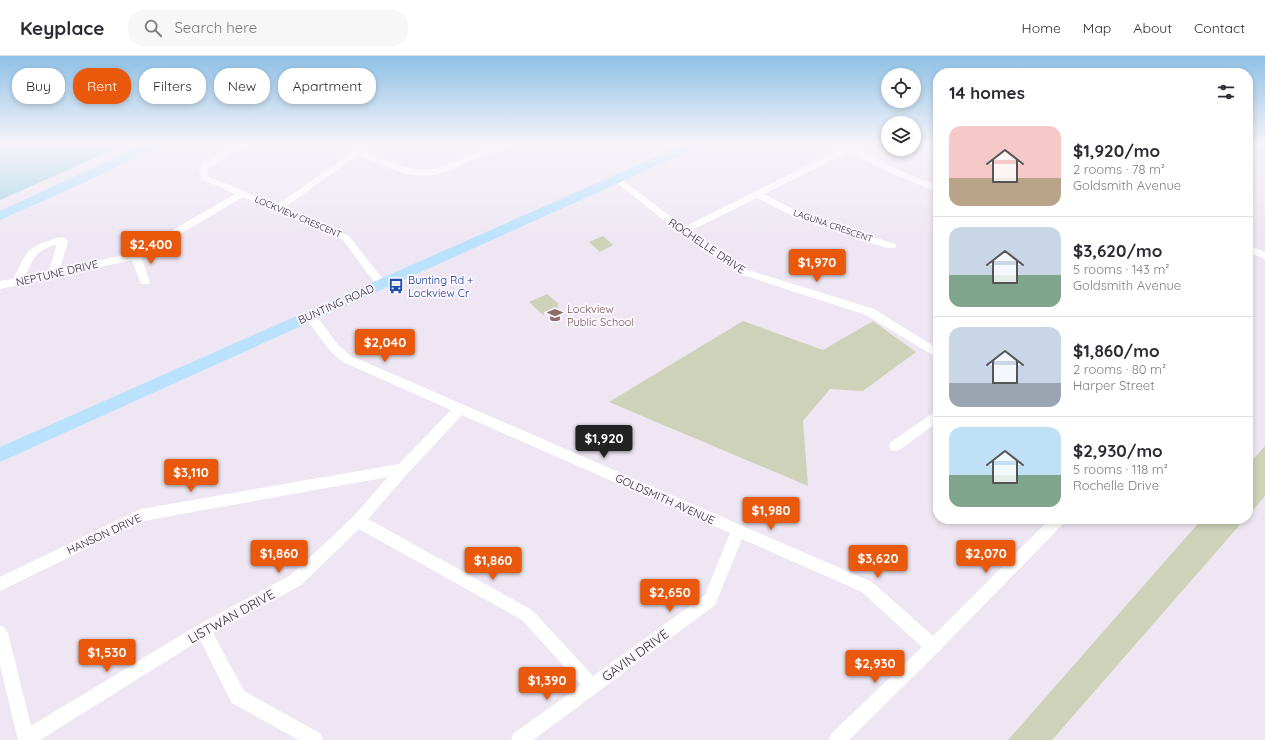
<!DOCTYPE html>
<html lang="en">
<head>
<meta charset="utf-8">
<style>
  :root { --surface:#fff; --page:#f7f7f7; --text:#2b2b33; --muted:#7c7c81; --line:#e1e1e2; --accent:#ea580c }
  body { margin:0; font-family:Quicksand,sans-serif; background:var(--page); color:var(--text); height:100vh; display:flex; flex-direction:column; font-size:15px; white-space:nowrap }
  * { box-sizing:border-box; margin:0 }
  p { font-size:13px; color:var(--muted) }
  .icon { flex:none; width:22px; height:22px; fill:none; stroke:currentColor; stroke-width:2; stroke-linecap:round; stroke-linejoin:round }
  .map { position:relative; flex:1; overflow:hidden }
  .sheet { position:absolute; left:933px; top:12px; width:320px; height:456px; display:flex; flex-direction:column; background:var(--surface); border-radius:16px; box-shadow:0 2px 6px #0003 }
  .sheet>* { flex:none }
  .guide { position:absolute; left:12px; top:12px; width:380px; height:36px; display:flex; gap:8px }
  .buttons { position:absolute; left:881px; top:12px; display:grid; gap:8px }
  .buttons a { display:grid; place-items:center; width:40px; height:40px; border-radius:50%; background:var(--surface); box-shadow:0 2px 6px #0003; font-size:20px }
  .price { position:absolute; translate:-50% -34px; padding:0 9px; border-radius:4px; background:var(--accent); color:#fff; font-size:13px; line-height:26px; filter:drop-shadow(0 1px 2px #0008) }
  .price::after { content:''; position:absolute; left:50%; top:24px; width:12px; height:9px; margin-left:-6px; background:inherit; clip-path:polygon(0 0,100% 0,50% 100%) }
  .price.current { background:#222; color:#fff }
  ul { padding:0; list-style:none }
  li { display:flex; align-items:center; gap:12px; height:100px; padding:0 16px }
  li+li { border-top:1px solid var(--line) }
  li span { display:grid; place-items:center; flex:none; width:112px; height:80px; border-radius:12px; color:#555 }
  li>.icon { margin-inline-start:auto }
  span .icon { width:48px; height:48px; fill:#fffc; stroke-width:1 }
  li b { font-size:17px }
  h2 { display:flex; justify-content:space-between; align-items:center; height:48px; padding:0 16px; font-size:17px }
  .chip { padding:0 14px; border-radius:16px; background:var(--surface); box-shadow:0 2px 6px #0003; font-size:14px; line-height:36px }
  .chip.current { background:var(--accent); color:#fff }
  header { display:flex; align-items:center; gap:24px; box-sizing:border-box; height:56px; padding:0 20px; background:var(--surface); border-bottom:1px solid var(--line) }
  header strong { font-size:19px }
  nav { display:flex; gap:22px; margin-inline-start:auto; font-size:14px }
  .search { width:280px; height:36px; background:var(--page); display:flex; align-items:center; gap:10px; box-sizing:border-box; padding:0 14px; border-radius:16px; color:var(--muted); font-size:15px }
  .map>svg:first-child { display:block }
  .green { fill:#ced2b8 }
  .water { fill:#a7d5e4 }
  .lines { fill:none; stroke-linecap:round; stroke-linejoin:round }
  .street { fill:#fff; fill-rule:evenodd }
  .secondary { fill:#bae2fd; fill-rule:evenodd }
  .labels { text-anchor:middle; stroke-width:4; stroke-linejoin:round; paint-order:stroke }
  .far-street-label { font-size:9px; fill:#2e2b30; stroke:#faf5fe }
  .street-label { font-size:11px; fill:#2e2b30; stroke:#faf5fe }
  .transit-label { font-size:11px; fill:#164399; stroke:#faf5fe; text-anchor:start }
  .education-label { font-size:11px; fill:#785e54; stroke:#faf5fe; text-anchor:start }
  .near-street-label { font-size:13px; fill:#2e2b30; stroke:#faf5fe }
</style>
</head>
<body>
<header>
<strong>Keyplace</strong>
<div class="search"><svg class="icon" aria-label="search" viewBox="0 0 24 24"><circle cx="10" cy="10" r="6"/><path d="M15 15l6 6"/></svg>Search here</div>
<nav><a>Home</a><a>Map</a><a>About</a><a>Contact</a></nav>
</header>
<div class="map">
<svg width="1265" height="684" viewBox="0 0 1265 684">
  <rect width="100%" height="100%" fill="#eee7f3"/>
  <path class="green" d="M 603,180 L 613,189 L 600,196 L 589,186 Z
    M 547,238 L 559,248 L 557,249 L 559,251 L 543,259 L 529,246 Z
    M 743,265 L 823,294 L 873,265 L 916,296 L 863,335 L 830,333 L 803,365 L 808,430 L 609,346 Z
    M 1265,390 L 1265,440 L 1248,460 L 1248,409 Z
    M 1202,463 L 1245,463 L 1052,684 L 1008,684 Z"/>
  <path class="water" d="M 0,88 L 126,88 L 0,144 Z"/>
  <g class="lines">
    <path class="street" d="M 238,88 L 247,88 L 209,111 L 207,114 L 208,120 L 277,149 L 363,88 L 372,88 L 364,95 C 387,104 408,116 434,113 L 502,88 L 513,88 L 438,118 C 411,125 383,109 358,99 L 284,152 L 349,180 L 385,226 L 386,228 L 385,230 L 377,230 L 343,184 L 243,141 L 141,201 L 150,226 L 149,228 L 141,228 L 132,204 L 0,233 L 0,225 L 13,223 C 27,197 24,192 54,183 C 60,181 64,180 68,185 L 60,213 L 133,197 L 235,138 L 201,123 L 199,114 L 203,107 ZM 57,188 L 49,215 L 25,220 C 35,200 34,196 57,188 Z
      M 673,88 L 682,88 L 688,92 L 687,94 L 681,94 Z
      M 851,88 L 861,88 L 855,92 L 903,116 L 938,130 L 938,136 L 897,120 L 849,96 L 764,138 L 805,159 L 895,188 L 896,190 L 895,192 L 887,192 L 799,163 L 757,142 L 690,175 L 748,214 L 874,253 L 938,293 L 938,302 L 866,259 L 740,218 L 680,177 L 612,123 L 613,121 L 619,121 L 684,171 Z
      M 1248,189 L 1265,196 L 1265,203 L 1248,196 Z
      M 310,256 L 314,257 L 339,290 L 351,300 L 872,526 L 933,580 L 1050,463 L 1066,463 L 1064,467 L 938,596 L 849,684 L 829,684 L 831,678 L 922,591 L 862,536 L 742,483 L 715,549 L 533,684 L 511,684 L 513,678 L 581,629 L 522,564 L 359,473 L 301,529 L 213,577 L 244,635 L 321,678 L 323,684 L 299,684 L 232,647 L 200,584 L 40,684 L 18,684 L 0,609 L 0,569 L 5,572 L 8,577 L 31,670 L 198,569 L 291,519 L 353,461 L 388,421 L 143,465 L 0,535 L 0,521 L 141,453 L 399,408 L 451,354 L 343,306 L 331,296 L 306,263 L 305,260 ZM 462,359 L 730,477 L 705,539 L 593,620 L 532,554 L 368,463 L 408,417 Z
      M 938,354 L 938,366 L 899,394 L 895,395 L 891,394 L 889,390 L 891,386 Z"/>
    <path class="secondary" d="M 145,88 L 160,88 L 158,91 L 92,123 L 0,164 L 0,155 Z
      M 685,88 L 700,88 L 698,91 L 0,406 L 0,391 Z
      M 1248,88 L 1265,91 L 1265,99 L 1248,95 Z"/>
  </g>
  <linearGradient id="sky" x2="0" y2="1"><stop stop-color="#8ec1e6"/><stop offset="0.48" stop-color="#f7f4fa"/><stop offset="1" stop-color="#f7f4fa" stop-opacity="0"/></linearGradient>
  <rect width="1265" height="183" fill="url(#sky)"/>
  <defs>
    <symbol id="bus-bare" viewBox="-9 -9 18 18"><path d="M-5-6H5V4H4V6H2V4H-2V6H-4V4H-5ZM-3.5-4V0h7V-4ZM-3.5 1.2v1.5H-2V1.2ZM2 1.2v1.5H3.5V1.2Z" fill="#1a4fb4" stroke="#faf5fe" stroke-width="2.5" paint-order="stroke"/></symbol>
    <symbol id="school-bare" viewBox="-9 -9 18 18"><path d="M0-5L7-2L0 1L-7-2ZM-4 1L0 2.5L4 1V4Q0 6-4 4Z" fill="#8d6e63" stroke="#faf5fe" stroke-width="2.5" paint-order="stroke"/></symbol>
  </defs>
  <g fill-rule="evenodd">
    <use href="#bus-bare" x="385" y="219" width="22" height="22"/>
    <use href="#school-bare" x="544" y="248" width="22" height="22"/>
  </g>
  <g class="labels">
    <g class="far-street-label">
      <text transform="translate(298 161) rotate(23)" y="3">LOCKVIEW CRESCENT</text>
      <text transform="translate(833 170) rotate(19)" y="3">LAGUNA CRESCENT</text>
    </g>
    <g class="street-label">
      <text transform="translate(707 190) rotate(34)" y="4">ROCHELLE DRIVE</text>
      <text transform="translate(57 217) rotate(-13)" y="4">NEPTUNE DRIVE</text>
      <text transform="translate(336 248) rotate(-24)" y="4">BUNTING ROAD</text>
      <text transform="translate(665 443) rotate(24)" y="4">GOLDSMITH AVENUE</text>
      <text transform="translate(104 478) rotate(-25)" y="4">HANSON DRIVE</text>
    </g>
    <g class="transit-label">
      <text x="408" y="228">Bunting Rd +<tspan x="408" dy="13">Lockview Cr</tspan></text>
    </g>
    <g class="education-label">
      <text x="567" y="257">Lockview<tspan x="567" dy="13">Public School</tspan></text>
    </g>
    <g class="near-street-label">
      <text transform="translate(231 560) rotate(-29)" y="5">LISTWAN DRIVE</text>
      <text transform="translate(635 599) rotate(-36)" y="5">GAVIN DRIVE</text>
    </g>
  </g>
</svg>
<div class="buttons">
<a><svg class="icon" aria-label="locate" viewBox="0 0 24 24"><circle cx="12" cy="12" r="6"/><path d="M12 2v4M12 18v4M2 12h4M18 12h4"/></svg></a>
<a><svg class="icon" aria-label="layers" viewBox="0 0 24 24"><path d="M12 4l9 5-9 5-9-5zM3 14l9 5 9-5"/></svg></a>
</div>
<b class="price" style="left:151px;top:209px">$2,400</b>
<b class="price" style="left:817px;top:227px">$1,970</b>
<b class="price" style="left:385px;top:307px">$2,040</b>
<b class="price current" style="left:604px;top:403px">$1,920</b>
<b class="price" style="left:191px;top:437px">$3,110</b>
<b class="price" style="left:771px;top:475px">$1,980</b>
<b class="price" style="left:279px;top:518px">$1,860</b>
<b class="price" style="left:986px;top:518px">$2,070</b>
<b class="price" style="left:878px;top:523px">$3,620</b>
<b class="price" style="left:493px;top:525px">$1,860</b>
<b class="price" style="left:670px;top:557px">$2,650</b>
<b class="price" style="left:107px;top:617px">$1,530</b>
<b class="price" style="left:875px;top:628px">$2,930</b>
<b class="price" style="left:547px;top:645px">$1,390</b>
<div class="guide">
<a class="chip">Buy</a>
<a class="chip current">Rent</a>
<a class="chip">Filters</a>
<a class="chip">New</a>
<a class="chip">Apartment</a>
</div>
<section class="sheet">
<h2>14 homes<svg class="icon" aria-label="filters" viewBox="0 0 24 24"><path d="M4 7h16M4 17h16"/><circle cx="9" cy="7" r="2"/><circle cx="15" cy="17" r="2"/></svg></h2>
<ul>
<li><span style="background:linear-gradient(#f6c9c9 65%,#b9a48a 0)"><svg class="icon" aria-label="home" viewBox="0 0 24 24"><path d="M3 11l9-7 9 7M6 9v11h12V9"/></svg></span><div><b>$1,920/mo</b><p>2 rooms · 78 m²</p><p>Goldsmith Avenue</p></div></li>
<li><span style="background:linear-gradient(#c9d6e8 60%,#7fa58c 0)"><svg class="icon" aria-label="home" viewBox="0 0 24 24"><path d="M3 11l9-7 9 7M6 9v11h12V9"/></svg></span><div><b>$3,620/mo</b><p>5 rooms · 143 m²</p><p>Goldsmith Avenue</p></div></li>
<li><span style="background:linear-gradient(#c9d6e8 70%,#9aa5b1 0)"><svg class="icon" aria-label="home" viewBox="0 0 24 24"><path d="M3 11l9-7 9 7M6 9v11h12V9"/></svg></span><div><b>$1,860/mo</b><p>2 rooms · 80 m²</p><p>Harper Street</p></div></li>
<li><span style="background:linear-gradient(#bfe0f5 60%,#7fa58c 0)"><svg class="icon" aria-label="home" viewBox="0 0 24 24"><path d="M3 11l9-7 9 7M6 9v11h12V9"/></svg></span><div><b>$2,930/mo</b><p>5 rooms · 118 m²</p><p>Rochelle Drive</p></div></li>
</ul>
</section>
</div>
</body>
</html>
